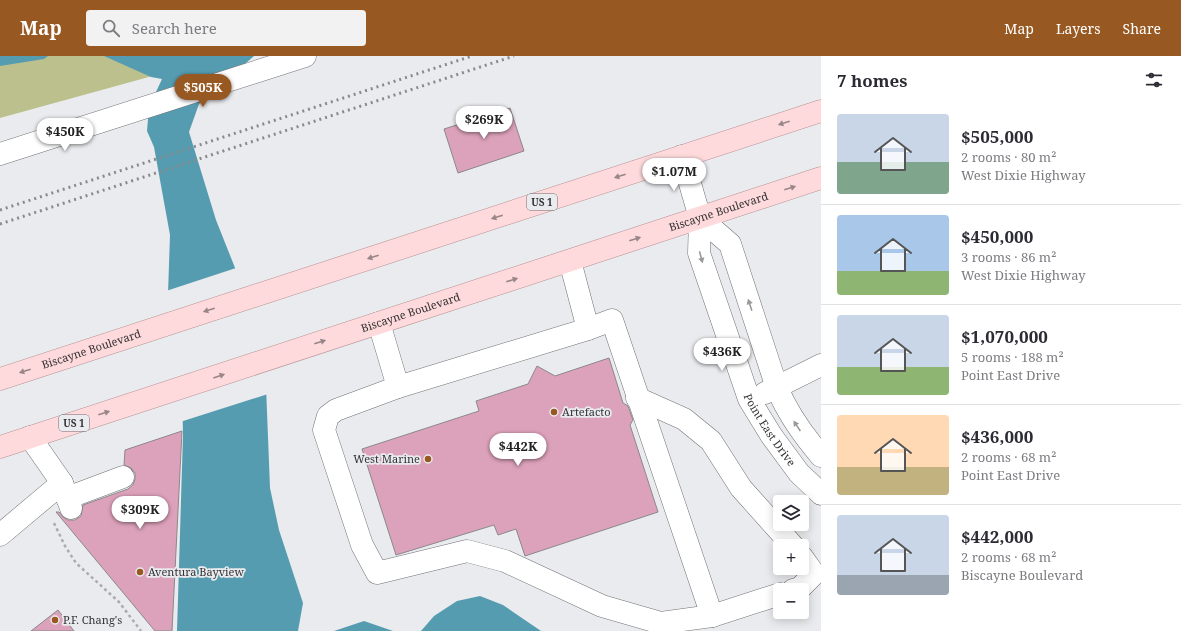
<!DOCTYPE html>
<html lang="en">
<head>
<meta charset="utf-8">
<style>
  :root { --surface:#fff; --page:#f2f2f3; --text:#2b2b33; --muted:#7c7c81; --line:#e1e1e2; --accent:#985821 }
  body { margin:0; font-family:"Noto Serif",serif; background:var(--page); color:var(--text); height:100vh; display:flex; flex-direction:column; font-size:15px; white-space:nowrap }
  * { box-sizing:border-box; margin:0 }
  p { font-size:13px; color:var(--muted) }
  .icon { flex:none; width:22px; height:22px; fill:none; stroke:currentColor; stroke-width:2; stroke-linecap:round; stroke-linejoin:round }
  .map { position:relative; flex:1; overflow:hidden }
  .drawer { display:flex; flex-direction:column; background:var(--surface); width:360px }
  .drawer>* { flex:none }
  .tools { position:absolute; left:773px; top:439px; display:grid; gap:8px }
  .tools a { display:grid; place-items:center; width:36px; height:36px; border-radius:4px; background:var(--surface); box-shadow:0 2px 10px #0003; font-size:20px }
  .price { position:absolute; translate:-50% -34px; padding:0 9px; border-radius:14px; background:#fff; color:#222; font-size:13px; line-height:26px; filter:drop-shadow(0 1px 2px #0008) }
  .price::after { content:''; position:absolute; left:50%; top:24px; width:12px; height:9px; margin-left:-6px; background:inherit; clip-path:polygon(0 0,100% 0,50% 100%) }
  .price.active { background:var(--accent); color:#fff }
  ul { padding:0; list-style:none }
  li { display:flex; align-items:center; gap:12px; height:100px; padding:0 16px }
  li+li { border-top:1px solid var(--line) }
  li span { display:grid; place-items:center; flex:none; width:112px; height:80px; border-radius:4px; color:#555 }
  li>.icon { margin-inline-start:auto }
  span .icon { width:48px; height:48px; fill:#fffc; stroke-width:1 }
  li b { font-size:17px }
  h2 { display:flex; justify-content:space-between; align-items:center; height:48px; padding:0 16px; font-size:17px }
  header { display:flex; align-items:center; gap:24px; box-sizing:border-box; height:56px; padding:0 20px; background:var(--accent); color:#fff }
  header strong { font-size:19px }
  nav { display:flex; gap:22px; margin-inline-start:auto; font-size:14px }
  .search { width:280px; height:36px; background:var(--page); display:flex; align-items:center; gap:10px; box-sizing:border-box; padding:0 14px; border-radius:4px; color:var(--muted); font-size:15px }
  main { display:flex; flex:1; min-height:0 }
  .map>svg:first-child { display:block }
  .green { fill:#bbc08d }
  .water { fill:#569cb1 }
  .pier { fill:#eaebee }
  .building { fill:#dda2bb; stroke:#8b8889 }
  .lines { fill:none; stroke-linecap:round; stroke-linejoin:round }
  .minor-casing { stroke:#727376; stroke-width:23 }
  .major-casing { stroke:#b68f92; stroke-width:23 }
  .path { stroke:#abacae; stroke-width:2.5; stroke-dasharray:3 3; stroke-linecap:butt }
  .minor { stroke:#fff; stroke-width:22 }
  .major { stroke:#fedadc; stroke-width:22 }
  .rail { stroke:#898a8c; stroke-width:3; stroke-dasharray:2 4; stroke-linecap:butt }
  .oneway { fill:#988688 }
  .oneway2 { fill:#99999a }
  .poi-dot { fill:#985821; stroke:#eaebee; stroke-width:1.5 }
  .labels { text-anchor:middle; stroke-width:3.5; stroke-linejoin:round; paint-order:stroke }
  .shield { fill:#eaebee; stroke:#6a6a6c; stroke-width:1 }
  .shield-label { font-size:10px; font-weight:bold; fill:#333334 }
  .street-label { font-size:11px; fill:#333334; stroke:#eaebee }
  .poi-label { font-size:11px; fill:#333334; stroke:#eaebee; text-anchor:start }
</style>
</head>
<body>
<header>
<strong>Map</strong>
<div class="search"><svg class="icon" aria-label="search" viewBox="0 0 24 24"><circle cx="10" cy="10" r="6"/><path d="M15 15l6 6"/></svg>Search here</div>
<nav><a>Map</a><a>Layers</a><a>Share</a></nav>
</header>
<main>
<div class="map">
<svg width="821" height="575" viewBox="0 0 821 575">
  <rect width="100%" height="100%" fill="#eaebee"/>
  <path class="green" d="M 0,0 L 185,0 L 167,16 L 0,62 Z"/>
  <path class="water" d="M 0,0 L 48,0 L 44,3 L 0,10 Z
    M 104,0 L 254,0 L 199,48 L 189,76 L 216,164 L 247,242 L 265,305 L 270,432 L 279,474 L 303,547 L 298,575 L 177,575 L 183,379 L 182,333 L 167,267 L 170,179 L 154,91 L 147,75 L 149,51 L 162,23 L 151,21 Z
    M 480,540 L 503,549 L 541,575 L 421,575 L 434,560 L 457,545 Z
    M 364,565 L 393,575 L 334,575 Z"/>
  <path class="pier" d="M 236,212 L 248,242 L 267,304 L 268,338 L 180,366 L 180,333 L 165,268 L 166,235 Z"/>
  <path class="building" d="M 510,52 L 524,95 L 458,117 L 444,73 Z
    M 609,302 L 623,347 L 628,350 L 633,364 L 630,369 L 658,456 L 525,500 L 516,473 L 498,479 L 494,469 L 396,499 L 362,393 L 479,355 L 476,345 L 528,328 L 537,310 L 555,320 Z
    M 182,375 L 172,575 L 155,575 L 56,456 L 59,456 L 63,461 L 68,464 L 75,464 L 81,460 L 83,449 L 128,433 L 133,429 L 135,423 L 135,417 L 131,412 L 124,409 L 125,394 Z
    M 58,554 L 74,575 L 31,575 Z"/>
  <g class="lines">
    <defs>
      <g id="minor">
        <path d="M 0,98 L 305,0"/>
        <path id="s1" d="M 682,100 L 700,162 L 699,197 L 749,343 L 771,379 L 799,417 L 821,438"/>
        <path d="M 700,162 L 730,188 L 777,332 C 788,358 803,379 821,400"/>
        <path d="M 379,267 L 398,331 L 588,273 L 570,205"/>
        <path d="M 398,331 L 336,354 L 328,360 L 324,374 L 362,489 L 377,517 L 467,495 L 505,505 L 602,550 L 661,567 L 712,560 L 612,264 L 588,273"/>
        <path d="M 765,337 L 821,309"/>
        <path d="M 637,342 L 684,363 L 711,385 L 741,432 L 793,490"/>
        <path d="M 30,381 L 62,427 L 71,452"/>
        <path d="M 67,442 L 123,421"/>
        <path d="M 0,479 L 62,427"/>
        <path d="M 793,534 L 800,532 L 814,518 L 802,501"/>
        <path d="M 712,560 L 780,538"/>
      </g>
      <g id="major">
        <path id="s2" d="M 0,323 L 821,55"/>
        <path id="s3" d="M 0,391 L 821,122"/>
      </g>
    </defs>
    <use href="#minor" class="minor-casing"/>
    <use href="#major" class="major-casing"/>
    <path class="path" d="M 54,467 L 65,490 L 76,507 L 119,546 L 141,575"/>
    <use href="#minor" class="minor"/>
    <use href="#major" class="major"/>
    <path class="rail" d="M 0,154 L 472,0
      M 0,168 L 514,0"/>
  </g>
  <defs><path id="oneway-solid" d="M-6-.8H1V-3.2L6.5 0L1 3.2V.8H-6Z"/></defs>
  <g class="oneway">
    <use href="#oneway-solid" transform="translate(784 67) rotate(162)"/>
    <use href="#oneway-solid" transform="translate(620 120) rotate(162)"/>
    <use href="#oneway-solid" transform="translate(790 132) rotate(-18)"/>
    <use href="#oneway-solid" transform="translate(497 161) rotate(162)"/>
    <use href="#oneway-solid" transform="translate(635 183) rotate(-18)"/>
    <use href="#oneway-solid" transform="translate(373 201) rotate(162)"/>
    <use href="#oneway-solid" transform="translate(512 224) rotate(-18)"/>
    <use href="#oneway-solid" transform="translate(209 254) rotate(163)"/>
    <use href="#oneway-solid" transform="translate(320 286) rotate(-18)"/>
    <use href="#oneway-solid" transform="translate(25 315) rotate(162)"/>
    <use href="#oneway-solid" transform="translate(219 320) rotate(-19)"/>
    <use href="#oneway-solid" transform="translate(104 357) rotate(-18)"/>
  </g>
  <g class="oneway2">
    <use href="#oneway-solid" transform="translate(701 201) rotate(75)"/>
    <use href="#oneway-solid" transform="translate(750 249) rotate(-108)"/>
    <use href="#oneway-solid" transform="translate(797 370) rotate(-124)"/>
  </g>
  <g class="poi-dot">
    <circle cx="554" cy="356" r="4"/>
    <circle cx="428" cy="403" r="4"/>
    <circle cx="140" cy="516" r="4"/>
    <circle cx="55" cy="564" r="4"/>
  </g>
  <g class="labels">
    <g class="shield">
      <rect x="527" y="138" width="30" height="16" rx="3"/>
      <rect x="59" y="359" width="30" height="16" rx="3"/>
    </g>
    <g class="shield-label">
      <text x="542" y="150">US 1</text>
      <text x="74" y="371">US 1</text>
    </g>
    <g class="street-label">
      <text dy="4" stroke="none"><textPath href="#s3" startOffset="756">Biscayne Boulevard</textPath></text>
      <text dy="4" stroke="none"><textPath href="#s3" startOffset="432">Biscayne Boulevard</textPath></text>
      <text dy="4" stroke="none"><textPath href="#s2" startOffset="96">Biscayne Boulevard</textPath></text>
      <text dy="4" stroke="none"><textPath href="#s1" startOffset="291">Point East Drive</textPath></text>
    </g>
    <g class="poi-label">
      <text x="562" y="360">Artefacto</text>
      <text x="420" y="407" text-anchor="end">West Marine</text>
      <text x="148" y="520">Aventura Bayview</text>
      <text x="63" y="568">P.F. Chang's</text>
    </g>
  </g>
</svg>
<div class="tools">
<a><svg class="icon" aria-label="layers" viewBox="0 0 24 24"><path d="M12 4l9 5-9 5-9-5zM3 14l9 5 9-5"/></svg></a>
<a>+</a>
<a>−</a>
</div>
<b class="price active" style="left:203px;top:52px">$505K</b>
<b class="price" style="left:484px;top:84px">$269K</b>
<b class="price" style="left:65px;top:96px">$450K</b>
<b class="price" style="left:674px;top:136px">$1.07M</b>
<b class="price" style="left:722px;top:316px">$436K</b>
<b class="price" style="left:518px;top:411px">$442K</b>
<b class="price" style="left:140px;top:474px">$309K</b>
</div>
<section class="drawer">
<h2>7 homes<svg class="icon" aria-label="filters" viewBox="0 0 24 24"><path d="M4 7h16M4 17h16"/><circle cx="9" cy="7" r="2"/><circle cx="15" cy="17" r="2"/></svg></h2>
<ul>
<li><span style="background:linear-gradient(#c9d6e8 60%,#7fa58c 0)"><svg class="icon" aria-label="home" viewBox="0 0 24 24"><path d="M3 11l9-7 9 7M6 9v11h12V9"/></svg></span><div><b>$505,000</b><p>2 rooms · 80 m²</p><p>West Dixie Highway</p></div></li>
<li><span style="background:linear-gradient(#a9c7e8 70%,#8fb573 0)"><svg class="icon" aria-label="home" viewBox="0 0 24 24"><path d="M3 11l9-7 9 7M6 9v11h12V9"/></svg></span><div><b>$450,000</b><p>3 rooms · 86 m²</p><p>West Dixie Highway</p></div></li>
<li><span style="background:linear-gradient(#c9d6e8 65%,#8fb573 0)"><svg class="icon" aria-label="home" viewBox="0 0 24 24"><path d="M3 11l9-7 9 7M6 9v11h12V9"/></svg></span><div><b>$1,070,000</b><p>5 rooms · 188 m²</p><p>Point East Drive</p></div></li>
<li><span style="background:linear-gradient(#ffd9b3 65%,#c2b280 0)"><svg class="icon" aria-label="home" viewBox="0 0 24 24"><path d="M3 11l9-7 9 7M6 9v11h12V9"/></svg></span><div><b>$436,000</b><p>2 rooms · 68 m²</p><p>Point East Drive</p></div></li>
<li><span style="background:linear-gradient(#c9d6e8 75%,#9aa5b1 0)"><svg class="icon" aria-label="home" viewBox="0 0 24 24"><path d="M3 11l9-7 9 7M6 9v11h12V9"/></svg></span><div><b>$442,000</b><p>2 rooms · 68 m²</p><p>Biscayne Boulevard</p></div></li>
</ul>
</section>
</main>
</body>
</html>
